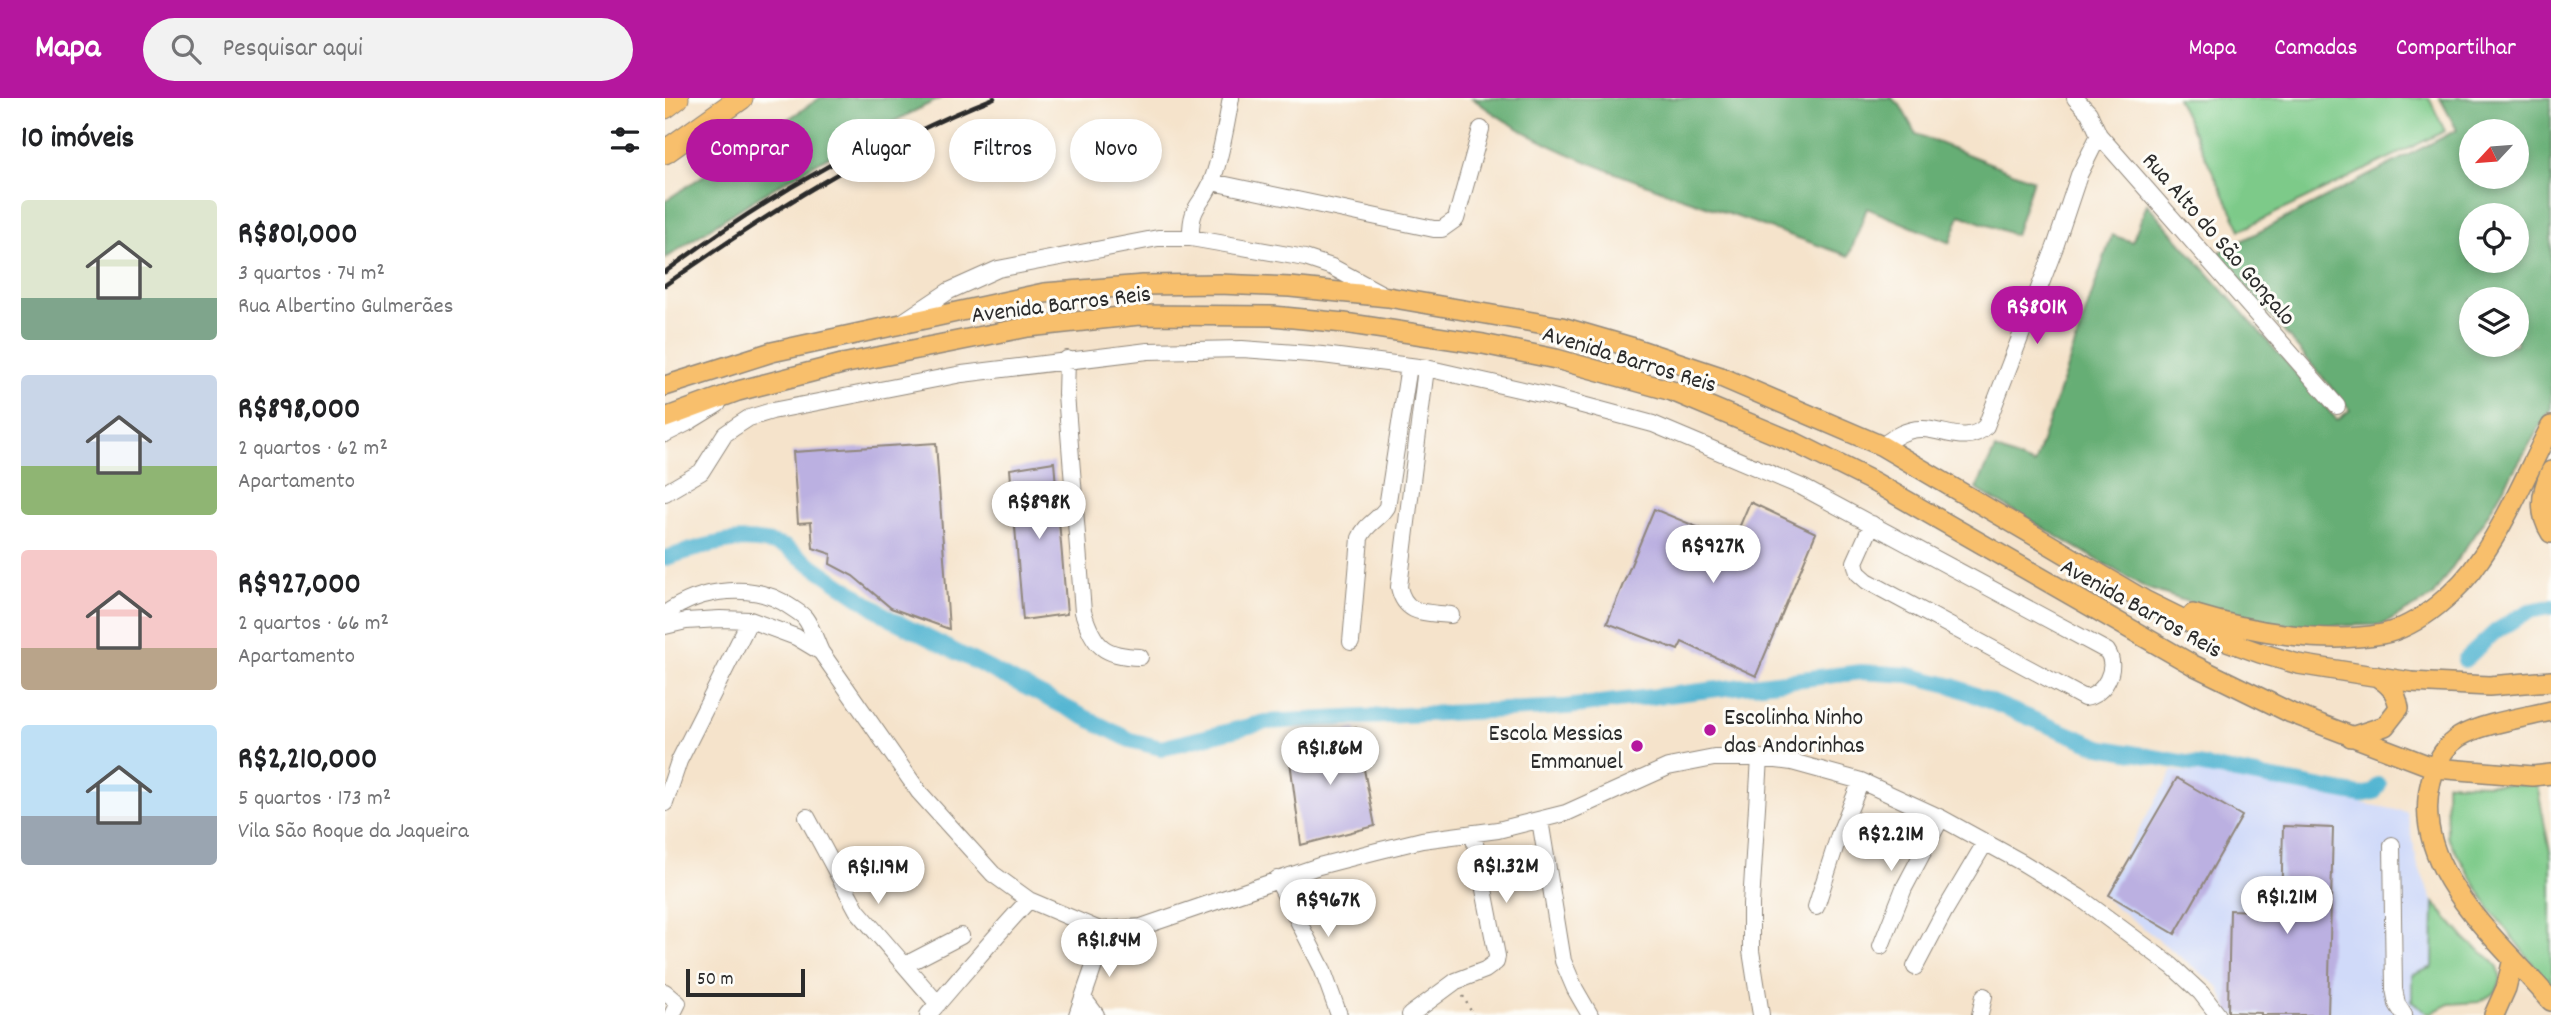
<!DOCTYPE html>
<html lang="pt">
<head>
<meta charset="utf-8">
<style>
  :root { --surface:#fff; --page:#f2f2f2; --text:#202124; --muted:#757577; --accent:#b5179e }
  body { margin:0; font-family:Dekko,sans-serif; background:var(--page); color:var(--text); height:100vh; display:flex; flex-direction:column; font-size:26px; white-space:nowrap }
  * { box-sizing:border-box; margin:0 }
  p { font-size:23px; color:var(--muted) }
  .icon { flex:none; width:38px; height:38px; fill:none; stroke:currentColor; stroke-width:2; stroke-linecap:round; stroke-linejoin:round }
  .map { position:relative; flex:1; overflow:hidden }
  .panel { display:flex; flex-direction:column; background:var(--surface); width:665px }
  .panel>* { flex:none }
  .hud { position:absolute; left:21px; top:21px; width:665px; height:63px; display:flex; gap:14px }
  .needle { width:46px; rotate:244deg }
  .tools { position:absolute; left:1794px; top:21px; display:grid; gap:14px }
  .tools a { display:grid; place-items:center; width:70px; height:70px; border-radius:50%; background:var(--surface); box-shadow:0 4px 10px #0003; font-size:35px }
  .scale { position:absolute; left:21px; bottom:18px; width:119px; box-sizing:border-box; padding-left:7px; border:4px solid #2b2b2b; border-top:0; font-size:19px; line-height:24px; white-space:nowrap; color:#2b2b2b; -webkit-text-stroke:5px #fdfcf7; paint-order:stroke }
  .price { position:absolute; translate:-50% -60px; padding:0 16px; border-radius:24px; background:#fff; color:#222; font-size:23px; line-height:46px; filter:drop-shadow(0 2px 4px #0008) }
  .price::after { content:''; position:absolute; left:50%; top:42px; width:21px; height:16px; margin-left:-10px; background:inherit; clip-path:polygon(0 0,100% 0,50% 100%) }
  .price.selected { background:var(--accent); color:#fff }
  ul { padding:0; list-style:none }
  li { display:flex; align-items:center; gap:21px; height:175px; padding:0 21px }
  li span { display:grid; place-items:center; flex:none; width:196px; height:140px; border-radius:7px; color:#555 }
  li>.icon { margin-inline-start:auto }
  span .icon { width:84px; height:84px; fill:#fffc; stroke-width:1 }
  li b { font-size:30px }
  h2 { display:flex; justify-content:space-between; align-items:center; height:84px; padding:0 21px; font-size:30px }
  .pill { padding:0 24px; border-radius:32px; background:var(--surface); box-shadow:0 4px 10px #0003; font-size:24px; line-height:63px }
  .pill.selected { background:var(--accent); color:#fff }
  header { display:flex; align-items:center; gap:42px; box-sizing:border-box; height:98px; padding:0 35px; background:var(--accent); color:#fff }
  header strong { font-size:33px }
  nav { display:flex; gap:38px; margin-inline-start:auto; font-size:24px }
  .search { width:490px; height:63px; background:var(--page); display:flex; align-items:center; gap:18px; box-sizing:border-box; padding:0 24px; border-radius:38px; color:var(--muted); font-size:26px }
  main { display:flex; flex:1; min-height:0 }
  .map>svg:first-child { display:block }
  .built { fill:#d0daf9 }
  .green { fill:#7dca89; stroke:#547a5a; stroke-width:2 }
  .forest { fill:#66ae75; stroke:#486c50; stroke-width:2; fill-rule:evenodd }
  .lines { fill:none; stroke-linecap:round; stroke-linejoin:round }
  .canal { stroke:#53b5d2; stroke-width:16 }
  .building { fill:#bbb0e1 }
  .minor-casing { stroke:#90877b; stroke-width:18 }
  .major-casing { stroke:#90877b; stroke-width:22 }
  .highway-casing { stroke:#90877b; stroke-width:25 }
  .path { stroke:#90877b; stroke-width:2.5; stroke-dasharray:2 5; stroke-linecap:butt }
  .minor { stroke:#fff; stroke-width:16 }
  .major { stroke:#f8bf6c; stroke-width:19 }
  .highway { stroke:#f8bf6c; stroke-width:23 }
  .rail { stroke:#2b2b2b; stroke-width:4.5 }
  .poi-dot { fill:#b5179e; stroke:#fdfcf7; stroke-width:2.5 }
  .labels { text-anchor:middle; stroke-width:6; stroke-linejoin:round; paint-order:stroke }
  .street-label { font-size:24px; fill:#2b2b2b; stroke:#fdfcf7 }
  .poi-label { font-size:24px; fill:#2b2b2b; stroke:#fdfcf7; text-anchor:start }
</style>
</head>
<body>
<header>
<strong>Mapa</strong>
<div class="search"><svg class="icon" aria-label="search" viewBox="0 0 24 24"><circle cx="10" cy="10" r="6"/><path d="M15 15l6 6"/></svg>Pesquisar aqui</div>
<nav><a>Mapa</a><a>Camadas</a><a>Compartilhar</a></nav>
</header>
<main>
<section class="panel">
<h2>10 imóveis<svg class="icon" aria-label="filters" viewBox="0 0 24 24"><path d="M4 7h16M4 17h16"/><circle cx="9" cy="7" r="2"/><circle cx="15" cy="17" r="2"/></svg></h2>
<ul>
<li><span style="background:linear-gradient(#dfe7d0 70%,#7fa58c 0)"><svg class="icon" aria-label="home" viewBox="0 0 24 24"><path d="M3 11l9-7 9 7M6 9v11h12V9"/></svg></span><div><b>R$801,000</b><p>3 quartos · 74 m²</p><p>Rua Albertino Gulmerães</p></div></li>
<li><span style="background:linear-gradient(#c9d6e8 65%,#8fb573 0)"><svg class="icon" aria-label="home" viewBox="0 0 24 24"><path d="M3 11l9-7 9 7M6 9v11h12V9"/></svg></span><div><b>R$898,000</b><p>2 quartos · 62 m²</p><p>Apartamento</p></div></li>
<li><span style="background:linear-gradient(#f6c9c9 70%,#b9a48a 0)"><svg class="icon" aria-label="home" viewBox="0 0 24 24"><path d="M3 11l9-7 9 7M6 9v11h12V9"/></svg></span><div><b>R$927,000</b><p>2 quartos · 66 m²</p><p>Apartamento</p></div></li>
<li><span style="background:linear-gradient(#bfe0f5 65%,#9aa5b1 0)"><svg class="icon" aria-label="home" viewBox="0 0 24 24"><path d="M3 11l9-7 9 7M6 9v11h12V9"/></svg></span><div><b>R$2,210,000</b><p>5 quartos · 173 m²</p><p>Vila São Roque da Jaqueira</p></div></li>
</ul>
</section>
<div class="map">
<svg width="1886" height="917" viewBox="0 0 1886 917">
  <rect width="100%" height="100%" fill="#fdfcf7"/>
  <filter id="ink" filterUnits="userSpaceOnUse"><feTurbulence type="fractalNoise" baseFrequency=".0143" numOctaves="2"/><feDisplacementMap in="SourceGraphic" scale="14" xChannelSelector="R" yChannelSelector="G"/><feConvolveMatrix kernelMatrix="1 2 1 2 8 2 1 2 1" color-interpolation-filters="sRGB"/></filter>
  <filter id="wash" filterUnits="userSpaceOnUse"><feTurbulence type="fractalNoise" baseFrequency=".00686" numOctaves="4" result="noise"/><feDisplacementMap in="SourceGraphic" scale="28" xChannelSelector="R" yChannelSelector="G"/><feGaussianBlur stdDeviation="1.57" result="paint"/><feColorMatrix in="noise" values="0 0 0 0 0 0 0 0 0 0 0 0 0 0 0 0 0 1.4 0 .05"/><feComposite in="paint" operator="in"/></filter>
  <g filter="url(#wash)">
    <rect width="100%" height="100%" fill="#f5e3cb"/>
    <path class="built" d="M 1508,673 L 1554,677 L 1742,714 L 1753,768 L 1769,805 L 1768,870 L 1747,903 L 1761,914 L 1758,917 L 1565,917 L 1554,889 L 1436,797 Z"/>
    <path class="green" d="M 1512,0 L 1764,0 L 1780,33 L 1576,132 Z
      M 1781,685 L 1872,687 L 1886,759 L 1886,889 L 1825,811 L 1782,739 Z
      M 1769,805 L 1802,843 L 1824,859 L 1833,869 L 1836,882 L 1831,894 L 1814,904 L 1784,906 L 1766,915 L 1761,914 L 1747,903 L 1747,877 L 1768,869 Z"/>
    <path class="forest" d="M 155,0 L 276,0 C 179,47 87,99 0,161 L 0,103 Z
      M 807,0 L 1226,0 L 1235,7 L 1251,36 L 1368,82 L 1350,137 L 1295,117 L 1285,145 L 1202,110 L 1184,158 C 1128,138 1073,119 1018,100 C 943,73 870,48 807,0 Z
      M 1775,0 L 1886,0 L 1886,310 L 1820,421 L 1767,499 L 1717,527 L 1632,528 L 1574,521 L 1481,490 L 1311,391 L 1330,351 L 1369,367 L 1447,137 L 1467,144 L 1482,106 L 1672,322 L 1685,312 L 1553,155 L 1792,32 ZM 1806,33 L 1852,33 L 1852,79 L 1806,79 ZM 1806,117 L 1852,117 L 1852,163 L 1806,163 ZM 1806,201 L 1852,201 L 1852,247 L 1806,247 Z"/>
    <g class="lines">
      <path class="canal" d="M 0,460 C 43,447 75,434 120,449 L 226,521 L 465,642 L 496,650 L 601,624 L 901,609 L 1196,574 L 1244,577 L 1288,588 L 1435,649 L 1696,697 L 1709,694 L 1714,687
        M 1800,562 L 1831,533 L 1864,513 L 1886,509"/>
    </g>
    <g id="blocks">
      <path class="building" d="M 271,345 L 284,531 L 226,510 L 188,478 L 165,466 L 166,456 L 148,450 L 146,424 L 133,425 L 128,354 Z
        M 389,364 L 402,516 L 358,522 L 345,371 Z
        M 1085,404 L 1151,435 L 1091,578 L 1017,544 L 1013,552 L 942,525 L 989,411 L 1068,444 Z
        M 691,630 L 710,728 L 636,747 L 623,648 Z
        M 1512,680 L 1577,718 L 1510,836 L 1444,797 Z
        M 1618,728 L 1668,730 L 1663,917 L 1596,917 L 1596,915 L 1563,914 L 1565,812 L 1616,814 Z"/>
    </g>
  </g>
  <g filter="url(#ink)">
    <use href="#blocks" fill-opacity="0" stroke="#90877b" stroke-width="2"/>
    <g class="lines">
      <defs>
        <path id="minor" d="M 1410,0 L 1424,15 L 1434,37 L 1672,308
          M 547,84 L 769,131 L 777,131 L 791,121 L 816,31
          M 526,140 C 525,104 538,109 548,80 C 557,55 561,27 566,0
          M 239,223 L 284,193 L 333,171 L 493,140 L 526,140 L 640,160 L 667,169 L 721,198
          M 402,261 L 401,296 L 418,514 C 429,549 439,558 475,559
          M 761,270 L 734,489 C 740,518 761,514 786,517
          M 0,336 L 22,325 L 53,306
          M 1217,348 C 1229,339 1242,330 1258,331 C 1281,332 1302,347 1321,328 L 1390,149 L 1414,77 L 1434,37
          M 0,395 L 36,374 L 60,336 L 70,329 L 84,320 L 107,313 L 297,276 L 483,253 L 577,251 L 658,257 L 761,270 L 880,297 L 988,326 L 1137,389 L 1442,553 C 1454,570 1439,598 1419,600 L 1202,483 L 1193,475 L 1190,464 L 1207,426
          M 0,516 C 35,490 91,483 127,510 C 131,513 137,516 140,520 C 147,529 151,544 156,554
          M 0,528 L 21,523 L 55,521 L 85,522 L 131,539 L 156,554 L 254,694 L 328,776 L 364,802 L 435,832 L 476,829 L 654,768 L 712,753 L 757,742 L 833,732 L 901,715 L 1003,669 L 1049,660 L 1095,660 L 1127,664 L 1196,683 L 1276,720 L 1358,765 L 1414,799 L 1507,868 L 1536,895 L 1553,917
          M 686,544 L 695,440 C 701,425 714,422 722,409 L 744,268
          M 1095,660 L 1086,806 L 1086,853 L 1096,917
          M 0,705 L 14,663 L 85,522
          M 142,719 L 192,812 L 273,906
          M 875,722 L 898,863 L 910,891 L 925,917
          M 1727,747 L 1729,891 L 1732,906 L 1739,917
          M 612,781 L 657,870 L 674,917
          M 1151,809 L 1174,737 L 1196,683
          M 1216,848 L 1239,790 L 1276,720
          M 240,867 L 296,838
          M 1250,869 L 1279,814 L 1320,745
          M 0,894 L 13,905 L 7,917
          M 419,901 L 431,917
          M 263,917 C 297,878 329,839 364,802
          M 412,917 L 431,862 L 435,832
          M 745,917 L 791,883 L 820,872 L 831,864 L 832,858 L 808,735
          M 1315,917 L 1319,898"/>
        <path id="major" d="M 0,288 L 107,254 L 379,195 L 478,187 L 554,186 L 625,189 L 723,199 L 897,229 L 966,249 L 1056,279 L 1217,348 L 1479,502 L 1562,543 L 1595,555 L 1633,566 L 1746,584 L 1824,588 L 1886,583
          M 0,320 L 73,293 L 177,266 L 363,229 L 474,217 L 608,218 L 679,225 L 818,246 L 891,261 L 1007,293 L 1131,345 L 1209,384 L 1528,567 L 1626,615 L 1770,670 L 1868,678 L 1886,676
          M 1886,373 C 1876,394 1873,415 1886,435
          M 1528,516 C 1584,533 1658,547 1717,536 C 1754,529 1796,491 1816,460 C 1844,419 1863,372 1886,328
          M 1886,613 C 1861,619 1815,626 1794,639 C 1778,649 1770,667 1766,683 C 1743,772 1837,844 1886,903
          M 1686,639 L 1720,628 L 1734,610 C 1731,593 1725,587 1711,578
          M 1829,917 L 1841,890 L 1848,861"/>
        <path id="highway" d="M 0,9 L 12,0
          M 0,54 L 76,0"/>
      </defs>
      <use href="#minor" class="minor-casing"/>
      <use href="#major" class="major-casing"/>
      <use href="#highway" class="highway-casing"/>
      <path class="path" d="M 798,898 L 808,917"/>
      <use href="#minor" class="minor"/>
      <use href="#major" class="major"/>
      <use href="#highway" class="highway"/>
      <path class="rail" d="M 0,174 C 75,118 157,67 243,28
        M 0,187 C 103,115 211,46 329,0"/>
    </g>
  </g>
  <g class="poi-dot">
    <circle cx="1045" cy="632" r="7"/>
    <circle cx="972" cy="648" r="7"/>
  </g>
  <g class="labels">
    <g class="street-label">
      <text transform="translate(1555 140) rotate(49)" y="8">Rua Alto do São Gonçalo</text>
      <text transform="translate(396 205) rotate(-7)" y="8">Avenida Barros Reis</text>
      <text transform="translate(965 260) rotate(17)" y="8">Avenida Barros Reis</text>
      <text transform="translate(1477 509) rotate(29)" y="8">Avenida Barros Reis</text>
    </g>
    <g class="poi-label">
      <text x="1059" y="626">Escolinha Ninho<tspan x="1059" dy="28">das Andorinhas</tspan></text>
      <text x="958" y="642" text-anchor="end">Escola Messias<tspan x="958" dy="28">Emmanuel</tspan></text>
    </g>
  </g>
</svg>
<div class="tools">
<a><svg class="needle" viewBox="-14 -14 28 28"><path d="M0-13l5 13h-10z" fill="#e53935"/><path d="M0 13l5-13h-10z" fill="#757577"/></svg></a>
<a><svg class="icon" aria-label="locate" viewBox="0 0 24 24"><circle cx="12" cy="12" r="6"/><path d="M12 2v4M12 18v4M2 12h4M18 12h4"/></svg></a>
<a><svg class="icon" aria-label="layers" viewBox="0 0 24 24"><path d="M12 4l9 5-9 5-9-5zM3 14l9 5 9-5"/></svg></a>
</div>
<div class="scale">50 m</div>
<b class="price selected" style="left:1372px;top:248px">R$801K</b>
<b class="price" style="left:374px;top:443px">R$898K</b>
<b class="price" style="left:1048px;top:487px">R$927K</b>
<b class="price" style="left:665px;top:689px">R$1.86M</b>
<b class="price" style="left:1226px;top:775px">R$2.21M</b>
<b class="price" style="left:841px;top:807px">R$1.32M</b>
<b class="price" style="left:213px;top:808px">R$1.19M</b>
<b class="price" style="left:1622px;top:838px">R$1.21M</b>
<b class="price" style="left:663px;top:841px">R$967K</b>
<b class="price" style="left:444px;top:881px">R$1.84M</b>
<div class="hud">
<a class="pill selected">Comprar</a>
<a class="pill">Alugar</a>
<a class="pill">Filtros</a>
<a class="pill">Novo</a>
</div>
</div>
</main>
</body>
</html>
